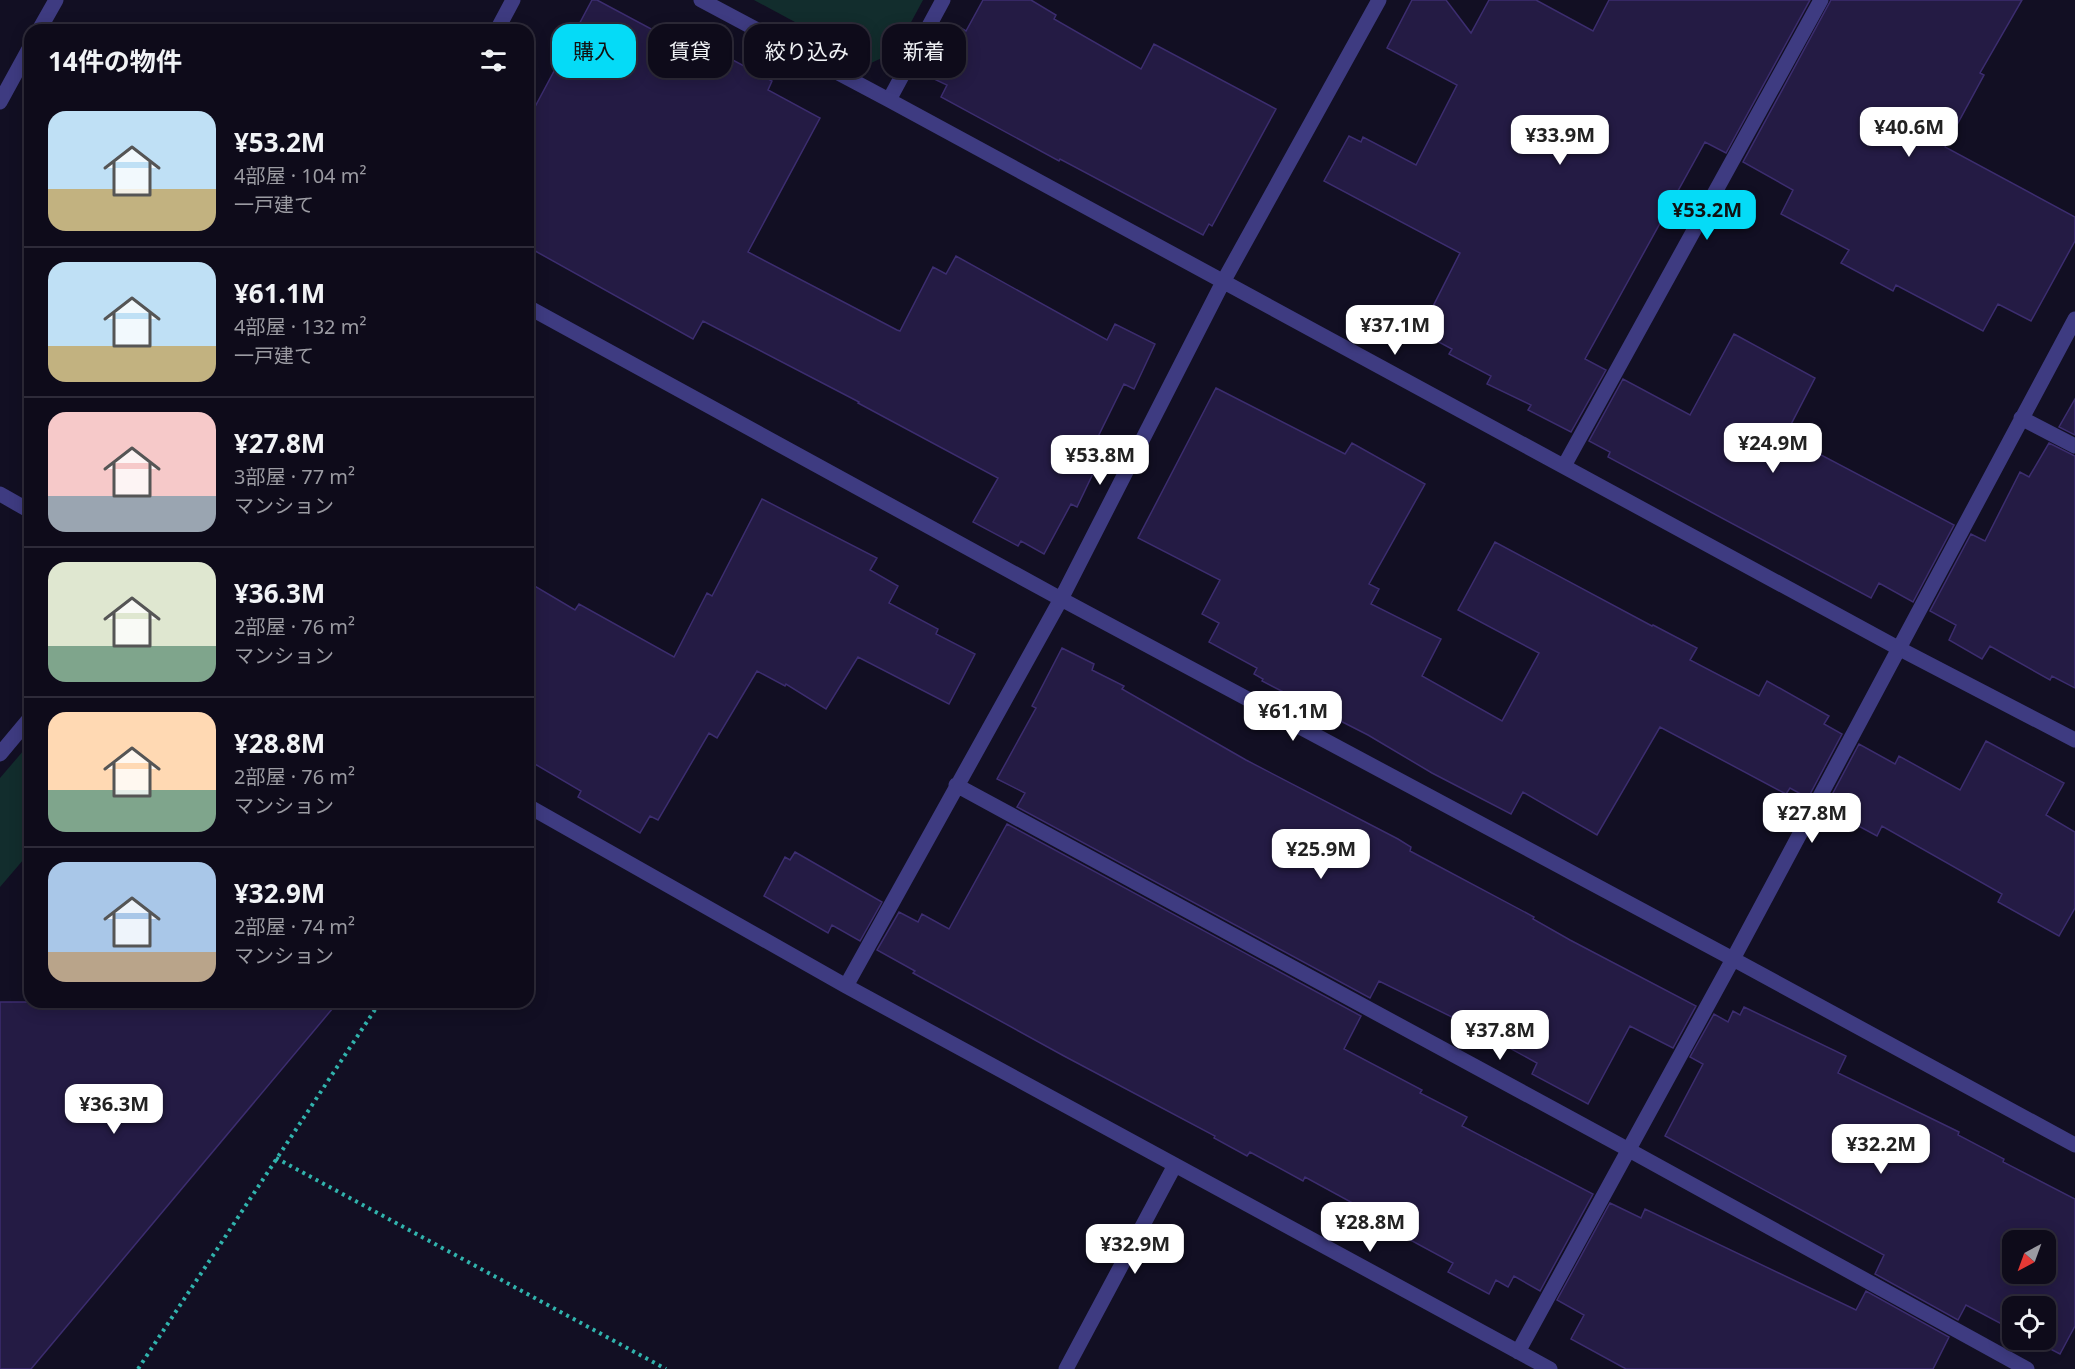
<!DOCTYPE html>
<html lang="ja">
<head>
<meta charset="utf-8">
<style>
  :root { --surface:#0e0b1a; --page:#171423; --text:#f1f3f6; --muted:#9b9ba2; --line:#2e2b39; --accent:#05dbf7 }
  body { margin:0; font-family:"Noto Sans","Noto Sans JP",sans-serif; background:var(--page); color:var(--text); height:100vh; display:flex; flex-direction:column; font-size:22px; white-space:nowrap }
  * { box-sizing:border-box; margin:0 }
  p { font-size:20px; color:var(--muted) }
  .icon { flex:none; width:33px; height:33px; fill:none; stroke:currentColor; stroke-width:2; stroke-linecap:round; stroke-linejoin:round }
  .map { position:relative; flex:1; overflow:hidden }
  .sheet { position:absolute; left:24px; top:24px; width:510px; height:984px; display:flex; flex-direction:column; background:var(--surface); border-radius:18px; box-shadow:0 3px 15px #0003,0 0 0 2px var(--line) }
  .sheet>* { flex:none }
  .guide { position:absolute; left:552px; top:24px; width:570px; height:54px; display:flex; gap:12px }
  .needle { width:39px; rotate:221deg }
  .tools { position:absolute; left:2002px; top:1230px; display:grid; gap:12px }
  .tools a { display:grid; place-items:center; width:54px; height:54px; border-radius:12px; background:var(--surface); box-shadow:0 3px 15px #0003,0 0 0 2px var(--line); font-size:30px }
  .price { position:absolute; translate:-50% -51px; padding:0 14px; border-radius:12px; background:#fff; color:#222; font-size:20px; line-height:39px; filter:drop-shadow(0 2px 3px #0008) }
  .price::after { content:''; position:absolute; left:50%; top:36px; width:18px; height:14px; margin-left:-9px; background:inherit; clip-path:polygon(0 0,100% 0,50% 100%) }
  .price.current { background:var(--accent); color:#111 }
  ul { padding:0; list-style:none }
  li { display:flex; align-items:center; gap:18px; height:150px; padding:0 24px }
  li+li { border-top:2px solid var(--line) }
  li span { display:grid; place-items:center; flex:none; width:168px; height:120px; border-radius:18px; color:#555 }
  li>.icon { margin-inline-start:auto }
  span .icon { width:72px; height:72px; fill:#fffc; stroke-width:1 }
  li b { font-size:26px }
  h2 { display:flex; justify-content:space-between; align-items:center; height:72px; padding:0 24px; font-size:26px }
  .tag { padding:0 21px; border-radius:18px; background:var(--surface); box-shadow:0 3px 15px #0003,0 0 0 2px var(--line); font-size:21px; line-height:54px }
  .tag.current { background:var(--accent); color:#111 }
  .map>svg:first-child { display:block }
  .green { fill:#122d2d }
  .building { fill:#241b44; stroke:#3c2d6f; stroke-width:1.5; fill-rule:evenodd }
  .lines { fill:none; stroke-linecap:round; stroke-linejoin:round }
  .path { stroke:#31b3ad; stroke-width:4; stroke-dasharray:3 4.5; stroke-linecap:butt }
  .minor { stroke:#3e3b81; stroke-width:15 }
</style>
</head>
<body>
<div class="map">
<svg width="2075" height="1369" viewBox="0 0 2075 1369">
  <rect width="100%" height="100%" fill="#120f23"/>
  <path class="green" d="M 754,0 L 923,0 L 895,52 L 871,63 Z
    M 30,743 L 30,852 L 0,887 L 0,778 Z"/>
  <path class="building" d="M 592,0 L 597,0 L 711,61 L 716,51 L 772,81 L 768,90 L 820,118 L 748,252 L 897,330 L 900,331 L 933,267 L 946,274 L 956,256 L 1107,340 L 1115,324 L 1155,344 L 1134,389 L 1124,384 L 1089,455 L 1099,461 L 1077,507 L 1071,504 L 1044,554 L 1021,541 L 1018,546 L 973,522 L 998,478 L 858,403 L 859,402 L 703,321 L 693,339 L 528,247 L 528,120 Z
    M 983,0 L 1031,0 L 1056,15 L 1054,19 L 1141,69 L 1154,44 L 1276,109 L 1212,226 L 1209,224 L 1203,235 L 1060,159 L 1059,161 L 941,97 L 947,85 L 934,79 L 961,28 L 966,31 Z
    M 1412,0 L 1446,0 L 1471,33 L 1489,0 L 1536,0 L 1593,31 L 1609,0 L 1810,0 L 1726,153 L 1705,142 L 1585,359 L 1606,370 L 1571,432 L 1528,410 L 1531,405 L 1487,384 L 1491,376 L 1449,354 L 1452,349 L 1420,332 L 1460,253 L 1324,181 L 1349,136 L 1361,142 L 1363,137 L 1416,165 L 1457,85 L 1387,48 Z
    M 1831,0 L 2022,0 L 1980,73 L 1984,75 L 1945,147 L 2075,217 L 2075,241 L 2031,321 L 1998,304 L 1983,331 L 1896,285 L 1893,291 L 1841,263 L 1849,250 L 1781,214 L 1793,190 L 1743,162 Z
    M 1734,334 L 1815,378 L 1785,436 L 1954,525 L 1913,602 L 1879,583 L 1871,598 L 1608,457 L 1610,452 L 1589,441 L 1623,379 L 1690,415 Z
    M 1216,388 L 1345,454 L 1352,443 L 1425,484 L 1369,584 L 1379,589 L 1371,604 L 1441,639 L 1422,676 L 1502,721 L 1539,653 L 1458,610 L 1495,542 L 1652,626 L 1653,625 L 1697,648 L 1690,660 L 1759,696 L 1767,681 L 1829,716 L 1824,724 L 1842,734 L 1808,798 L 1790,788 L 1786,794 L 1660,727 L 1597,835 L 1523,792 L 1511,814 L 1432,773 L 1368,735 L 1262,681 L 1263,679 L 1254,674 L 1257,668 L 1209,642 L 1219,623 L 1202,614 L 1220,580 L 1138,538 Z
    M 2075,399 L 2075,435 L 2059,427 Z
    M 2049,443 L 2075,456 L 2075,688 L 2052,676 L 2050,680 L 1990,646 L 1982,659 L 1949,640 L 1956,625 L 1930,611 L 1971,534 L 1985,541 L 2020,472 L 2029,477 Z
    M 762,499 L 877,558 L 870,570 L 898,586 L 889,603 L 938,629 L 936,634 L 975,654 L 949,704 L 858,657 L 826,709 L 786,684 L 785,686 L 757,671 L 717,738 L 709,733 L 658,820 L 650,816 L 640,833 L 578,797 L 581,791 L 528,760 L 528,582 L 575,610 L 579,604 L 674,657 L 707,593 L 712,596 Z
    M 1062,648 L 1094,664 L 1092,670 L 1124,686 L 1122,689 L 1246,760 L 1398,839 L 1411,847 L 1410,851 L 1534,917 L 1533,919 L 1570,940 L 1696,1006 L 1673,1048 L 1630,1026 L 1588,1104 L 1532,1074 L 1537,1063 L 1462,1022 L 1379,981 L 1370,998 L 1017,807 L 1025,793 L 997,779 L 1036,708 L 1032,706 Z
    M 1986,741 L 2064,783 L 2046,815 L 2075,832 L 2075,908 L 2059,936 L 1998,902 L 2002,894 L 1882,826 L 1877,836 L 1825,808 L 1859,744 L 1895,764 L 1899,756 L 1960,790 Z
    M 1007,824 L 1361,1016 L 1344,1049 L 1422,1090 L 1420,1093 L 1467,1117 L 1462,1126 L 1593,1194 L 1540,1291 L 1514,1276 L 1508,1287 L 1496,1280 L 1489,1294 L 1448,1272 L 1453,1263 L 1390,1229 L 1393,1225 L 1305,1177 L 1303,1181 L 1250,1152 L 1247,1156 L 1214,1138 L 1215,1136 L 1064,1056 L 913,973 L 915,971 L 877,950 L 899,912 L 918,922 L 922,914 L 949,929 Z
    M 795,852 L 882,902 L 860,941 L 832,925 L 828,933 L 764,896 L 785,857 L 790,860 Z
    M 0,1002 L 338,1002 L 31,1369 L 0,1369 Z
    M 1744,1007 L 1846,1056 L 1838,1073 L 1959,1132 L 1958,1135 L 2004,1159 L 2003,1162 L 2075,1199 L 2075,1326 L 2060,1354 L 2033,1340 L 2046,1340 L 2046,1306 L 2013,1306 L 2013,1330 L 1966,1305 L 1958,1320 L 1875,1274 L 1884,1255 L 1665,1136 L 1703,1064 L 1690,1057 L 1714,1014 L 1728,1022 L 1733,1011 L 1740,1015 ZM 2013,1240 L 2046,1240 L 2046,1274 L 2013,1274 Z
    M 1610,1203 L 1641,1218 L 1645,1209 L 1856,1310 L 1866,1291 L 1949,1337 L 1933,1369 L 1626,1369 L 1571,1339 L 1584,1315 L 1557,1300 Z"/>
  <g class="lines">
    <path class="path" d="M 276,1158 L 666,1369
      M 138,1369 L 380,1002"/>
    <path class="minor" d="M 701,0 L 889,100 L 1898,648 L 2075,740
      M 39,30 L 56,0
      M 497,30 L 513,0
      M 889,100 L 943,0
      M 0,102 L 30,47
      M 528,307 L 1061,599 L 1733,959 L 2075,1145
      M 2021,418 L 2075,446
      M 1564,466 L 1821,0
      M 0,494 L 30,511
      M 0,754 L 30,718
      M 956,785 L 1629,1150 L 2027,1369
      M 528,806 L 846,986 L 1550,1369
      M 846,986 L 1061,599 L 1223,282 L 1379,0
      M 1518,1352 L 1733,959 L 2075,319
      M 1066,1369 L 1175,1165"/>
  </g>
</svg>
<div class="tools">
<a><svg class="needle" viewBox="-14 -14 28 28"><path d="M0-13l5 13h-10z" fill="#e53935"/><path d="M0 13l5-13h-10z" fill="#9b9ba2"/></svg></a>
<a><svg class="icon" aria-label="locate" viewBox="0 0 24 24"><circle cx="12" cy="12" r="6"/><path d="M12 2v4M12 18v4M2 12h4M18 12h4"/></svg></a>
</div>
<b class="price" style="left:1909px;top:158px">¥40.6M</b>
<b class="price" style="left:1560px;top:166px">¥33.9M</b>
<b class="price current" style="left:1707px;top:241px">¥53.2M</b>
<b class="price" style="left:1395px;top:356px">¥37.1M</b>
<b class="price" style="left:1773px;top:474px">¥24.9M</b>
<b class="price" style="left:1100px;top:486px">¥53.8M</b>
<b class="price" style="left:1293px;top:742px">¥61.1M</b>
<b class="price" style="left:1812px;top:844px">¥27.8M</b>
<b class="price" style="left:1321px;top:880px">¥25.9M</b>
<b class="price" style="left:1500px;top:1061px">¥37.8M</b>
<b class="price" style="left:114px;top:1135px">¥36.3M</b>
<b class="price" style="left:1881px;top:1175px">¥32.2M</b>
<b class="price" style="left:1370px;top:1253px">¥28.8M</b>
<b class="price" style="left:1135px;top:1275px">¥32.9M</b>
<div class="guide">
<a class="tag current">購入</a>
<a class="tag">賃貸</a>
<a class="tag">絞り込み</a>
<a class="tag">新着</a>
</div>
<section class="sheet">
<h2>14件の物件<svg class="icon" aria-label="filters" viewBox="0 0 24 24"><path d="M4 7h16M4 17h16"/><circle cx="9" cy="7" r="2"/><circle cx="15" cy="17" r="2"/></svg></h2>
<ul>
<li><span style="background:linear-gradient(#bfe0f5 65%,#c2b280 0)"><svg class="icon" aria-label="home" viewBox="0 0 24 24"><path d="M3 11l9-7 9 7M6 9v11h12V9"/></svg></span><div><b>¥53.2M</b><p>4部屋 · 104 m²</p><p>一戸建て</p></div></li>
<li><span style="background:linear-gradient(#bfe0f5 70%,#c2b280 0)"><svg class="icon" aria-label="home" viewBox="0 0 24 24"><path d="M3 11l9-7 9 7M6 9v11h12V9"/></svg></span><div><b>¥61.1M</b><p>4部屋 · 132 m²</p><p>一戸建て</p></div></li>
<li><span style="background:linear-gradient(#f6c9c9 70%,#9aa5b1 0)"><svg class="icon" aria-label="home" viewBox="0 0 24 24"><path d="M3 11l9-7 9 7M6 9v11h12V9"/></svg></span><div><b>¥27.8M</b><p>3部屋 · 77 m²</p><p>マンション</p></div></li>
<li><span style="background:linear-gradient(#dfe7d0 70%,#7fa58c 0)"><svg class="icon" aria-label="home" viewBox="0 0 24 24"><path d="M3 11l9-7 9 7M6 9v11h12V9"/></svg></span><div><b>¥36.3M</b><p>2部屋 · 76 m²</p><p>マンション</p></div></li>
<li><span style="background:linear-gradient(#ffd9b3 65%,#7fa58c 0)"><svg class="icon" aria-label="home" viewBox="0 0 24 24"><path d="M3 11l9-7 9 7M6 9v11h12V9"/></svg></span><div><b>¥28.8M</b><p>2部屋 · 76 m²</p><p>マンション</p></div></li>
<li><span style="background:linear-gradient(#a9c7e8 75%,#b9a48a 0)"><svg class="icon" aria-label="home" viewBox="0 0 24 24"><path d="M3 11l9-7 9 7M6 9v11h12V9"/></svg></span><div><b>¥32.9M</b><p>2部屋 · 74 m²</p><p>マンション</p></div></li>
</ul>
</section>
</div>
</body>
</html>
